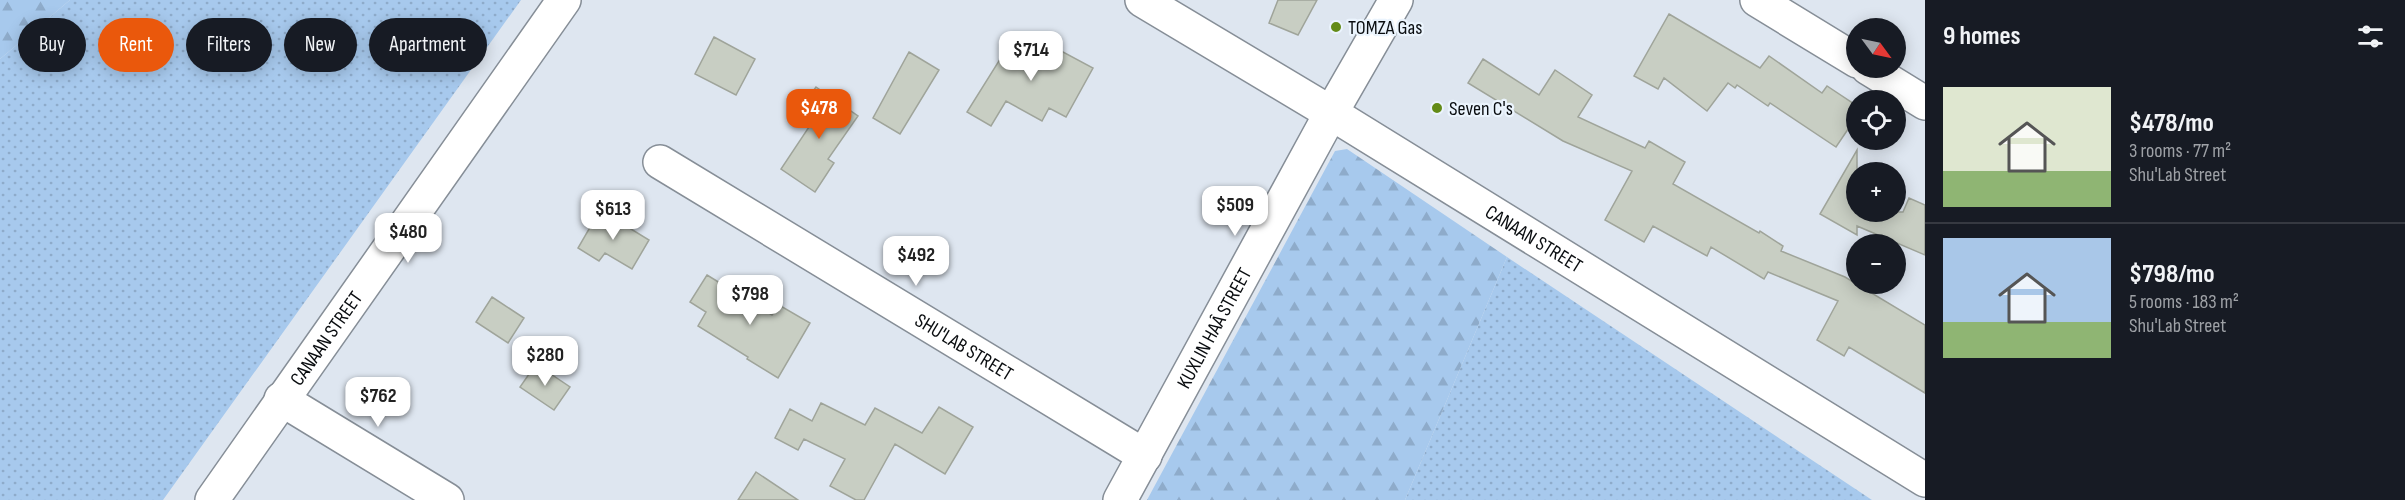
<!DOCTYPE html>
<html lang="en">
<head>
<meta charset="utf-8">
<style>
  :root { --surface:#171b24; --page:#242831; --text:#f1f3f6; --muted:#9ea1a6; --line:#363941; --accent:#ea580c }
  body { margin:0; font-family:"Sofia Sans Condensed",sans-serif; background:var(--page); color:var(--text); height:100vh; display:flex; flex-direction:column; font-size:22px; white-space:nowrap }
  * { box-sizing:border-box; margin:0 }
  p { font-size:20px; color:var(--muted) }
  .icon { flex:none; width:33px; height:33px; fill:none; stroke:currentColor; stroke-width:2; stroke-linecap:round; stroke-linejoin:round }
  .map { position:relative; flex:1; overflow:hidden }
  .sheet { display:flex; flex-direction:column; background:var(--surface); width:480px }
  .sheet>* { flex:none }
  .banner { position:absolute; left:18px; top:18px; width:570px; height:54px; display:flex; gap:12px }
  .needle { width:39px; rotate:123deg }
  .tools { position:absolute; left:1846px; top:18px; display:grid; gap:12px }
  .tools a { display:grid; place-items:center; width:60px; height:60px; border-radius:50%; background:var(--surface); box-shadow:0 3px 15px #0003; font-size:30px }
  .price { position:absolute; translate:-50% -51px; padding:0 14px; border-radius:12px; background:#fff; color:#222; font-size:20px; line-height:39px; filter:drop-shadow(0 2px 3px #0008) }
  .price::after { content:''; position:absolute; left:50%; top:36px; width:18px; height:14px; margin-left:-9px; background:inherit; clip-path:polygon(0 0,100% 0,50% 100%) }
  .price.selected { background:var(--accent); color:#fff }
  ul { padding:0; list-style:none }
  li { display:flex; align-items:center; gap:18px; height:150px; padding:0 18px }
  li+li { border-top:2px solid var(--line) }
  li span { display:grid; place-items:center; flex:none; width:168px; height:120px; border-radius:0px; color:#555 }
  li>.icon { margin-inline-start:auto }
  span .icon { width:72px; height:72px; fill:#fffc; stroke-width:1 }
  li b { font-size:26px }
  h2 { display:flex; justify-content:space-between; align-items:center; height:72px; padding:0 18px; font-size:26px }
  .pill { padding:0 21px; border-radius:27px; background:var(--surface); box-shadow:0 3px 15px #0003; font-size:21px; line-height:54px }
  .pill.selected { background:var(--accent); color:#fff }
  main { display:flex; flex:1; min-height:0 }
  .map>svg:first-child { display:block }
  .grass { fill:url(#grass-dots) }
  .forest { fill:url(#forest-firs) }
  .building { fill:#c8cec3; stroke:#9fa49a; stroke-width:1.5 }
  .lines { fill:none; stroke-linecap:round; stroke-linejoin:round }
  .minor-casing { stroke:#868e97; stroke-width:36 }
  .minor { stroke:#fff; stroke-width:33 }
  .poi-dot { fill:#638b17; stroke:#ebf4fd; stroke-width:2 }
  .labels { text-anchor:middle; stroke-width:4.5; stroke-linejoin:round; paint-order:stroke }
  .poi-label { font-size:20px; fill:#090c0f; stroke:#ebf4fd; text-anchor:start }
  .street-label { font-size:20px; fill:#090c0f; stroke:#ebf4fd }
</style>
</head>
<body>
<main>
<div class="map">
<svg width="1925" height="500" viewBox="0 0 1925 500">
  <defs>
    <pattern id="grass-dots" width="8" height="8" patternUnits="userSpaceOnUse" patternTransform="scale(1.5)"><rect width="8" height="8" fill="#a7c9ed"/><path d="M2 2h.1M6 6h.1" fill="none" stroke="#8eabca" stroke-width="1.8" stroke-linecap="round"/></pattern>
    <pattern id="forest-firs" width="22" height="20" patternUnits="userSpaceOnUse" patternTransform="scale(1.5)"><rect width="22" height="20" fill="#a7c9ed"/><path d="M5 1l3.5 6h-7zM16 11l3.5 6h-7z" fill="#8eabca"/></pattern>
  </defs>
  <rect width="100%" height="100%" fill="#dee6f0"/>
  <path class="grass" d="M 70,0 L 521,0 L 163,500 L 0,500 L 0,59 Z
    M 1507,257 L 1872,500 L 1405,500 Z"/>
  <path class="forest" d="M 0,0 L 70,0 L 0,59 Z
    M 1347,149 L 1507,257 L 1405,500 L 1147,500 L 1335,151 Z"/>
  <path class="building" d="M 1278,0 L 1317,0 L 1298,35 L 1269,23 Z
    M 1669,14 L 1760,68 L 1769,56 L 1822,93 L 1827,86 L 1857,106 L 1857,116 L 1836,147 L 1770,103 L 1768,106 L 1737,85 L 1735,88 L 1728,83 L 1707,111 L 1664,78 L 1658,89 L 1634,76 Z
    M 1022,32 L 1048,49 L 1050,45 L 1093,68 L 1066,117 L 1049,108 L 1042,121 L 1006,101 L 991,126 L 967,112 L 1012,40 L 1016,41 Z
    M 714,37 L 755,59 L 736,95 L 695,74 Z
    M 909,52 L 939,70 L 900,134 L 873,118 Z
    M 1483,59 L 1539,95 L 1555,70 L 1592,95 L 1578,117 L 1645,148 L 1649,141 L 1685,162 L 1673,184 L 1759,233 L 1760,231 L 1783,246 L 1781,251 L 1845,277 L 1925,325 L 1925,393 L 1849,347 L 1844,356 L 1817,340 L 1838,301 L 1768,272 L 1764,279 L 1711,247 L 1707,256 L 1653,226 L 1644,242 L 1605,220 L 1632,171 L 1563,141 L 1468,83 Z
    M 816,87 L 858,116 L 828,159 L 834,163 L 815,192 L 781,169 L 817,115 L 803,105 Z
    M 1857,150 L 1857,212 L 1903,212 L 1909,198 L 1925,205 L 1925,255 L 1857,226 L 1857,235 L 1820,214 Z
    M 600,210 L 649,240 L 632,269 L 605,253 L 599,261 L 578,248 Z
    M 707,275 L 772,315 L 779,305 L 810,323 L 778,378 L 747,359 L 748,357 L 698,326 L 706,312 L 690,302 Z
    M 492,297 L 524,318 L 508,343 L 476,322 Z
    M 536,364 L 570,387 L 554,410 L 520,387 Z
    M 821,403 L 865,425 L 875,408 L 922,433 L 939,407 L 973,427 L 945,474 L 895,444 L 864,500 L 856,500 L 830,486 L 845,459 L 804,439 L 798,450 L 775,438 L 790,409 L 812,421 Z
    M 756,472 L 798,500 L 738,500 Z"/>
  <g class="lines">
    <defs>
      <g id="minor">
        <path id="s1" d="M 1142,0 L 1331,113 L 1925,480"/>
        <path d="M 1757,0 L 1857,61"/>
        <path d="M 1868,68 L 1925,103"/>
        <path id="s2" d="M 660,162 L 1145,456"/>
        <path d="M 281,399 L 447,500"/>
        <path id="s3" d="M 212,500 L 564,0"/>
        <path id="s4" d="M 1120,500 L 1331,113 L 1396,0"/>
      </g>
    </defs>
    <use href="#minor" class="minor-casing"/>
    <use href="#minor" class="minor"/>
  </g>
  <g class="poi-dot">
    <circle cx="1336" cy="27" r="6"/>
    <circle cx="1437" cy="108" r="6"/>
  </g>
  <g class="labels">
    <g class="poi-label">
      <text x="1348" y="34">TOMZA Gas</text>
      <text x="1449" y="115">Seven C's</text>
    </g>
    <g class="street-label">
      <text dy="7" stroke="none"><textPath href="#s1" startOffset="459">CANAAN STREET</textPath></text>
      <text dy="7" stroke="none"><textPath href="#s4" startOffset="196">KUXLIN HAÂ STREET</textPath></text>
      <text dy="7" stroke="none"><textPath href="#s3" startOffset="198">CANAAN STREET</textPath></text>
      <text dy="7" stroke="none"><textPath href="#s2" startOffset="356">SHU'LAB STREET</textPath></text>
    </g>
  </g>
</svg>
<div class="tools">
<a><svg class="needle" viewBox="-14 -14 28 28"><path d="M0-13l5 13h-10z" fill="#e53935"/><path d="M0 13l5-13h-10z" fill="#9ea1a6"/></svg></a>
<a><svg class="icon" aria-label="locate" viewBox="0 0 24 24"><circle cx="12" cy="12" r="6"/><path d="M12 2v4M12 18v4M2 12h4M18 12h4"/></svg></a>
<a>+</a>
<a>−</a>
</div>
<b class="price" style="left:1031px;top:82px">$714</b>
<b class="price selected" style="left:819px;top:140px">$478</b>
<b class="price" style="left:1235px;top:237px">$509</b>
<b class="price" style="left:613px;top:241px">$613</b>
<b class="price" style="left:408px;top:264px">$480</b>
<b class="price" style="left:916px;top:287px">$492</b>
<b class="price" style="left:750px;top:326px">$798</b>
<b class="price" style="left:545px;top:387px">$280</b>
<b class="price" style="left:378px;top:428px">$762</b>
<div class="banner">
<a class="pill">Buy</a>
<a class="pill selected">Rent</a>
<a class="pill">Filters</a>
<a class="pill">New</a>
<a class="pill">Apartment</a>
</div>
</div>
<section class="sheet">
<h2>9 homes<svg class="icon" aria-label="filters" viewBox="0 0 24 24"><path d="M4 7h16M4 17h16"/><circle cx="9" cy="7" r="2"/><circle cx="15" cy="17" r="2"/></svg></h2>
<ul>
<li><span style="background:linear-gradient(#dfe7d0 70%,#8fb573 0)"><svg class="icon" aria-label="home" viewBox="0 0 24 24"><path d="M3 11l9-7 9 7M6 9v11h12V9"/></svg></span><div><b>$478/mo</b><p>3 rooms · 77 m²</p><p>Shu'Lab Street</p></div></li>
<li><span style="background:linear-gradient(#a9c7e8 70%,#8fb573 0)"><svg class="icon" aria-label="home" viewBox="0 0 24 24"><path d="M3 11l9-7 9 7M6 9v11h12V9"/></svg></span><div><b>$798/mo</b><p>5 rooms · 183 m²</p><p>Shu'Lab Street</p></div></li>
</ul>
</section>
</main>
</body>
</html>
